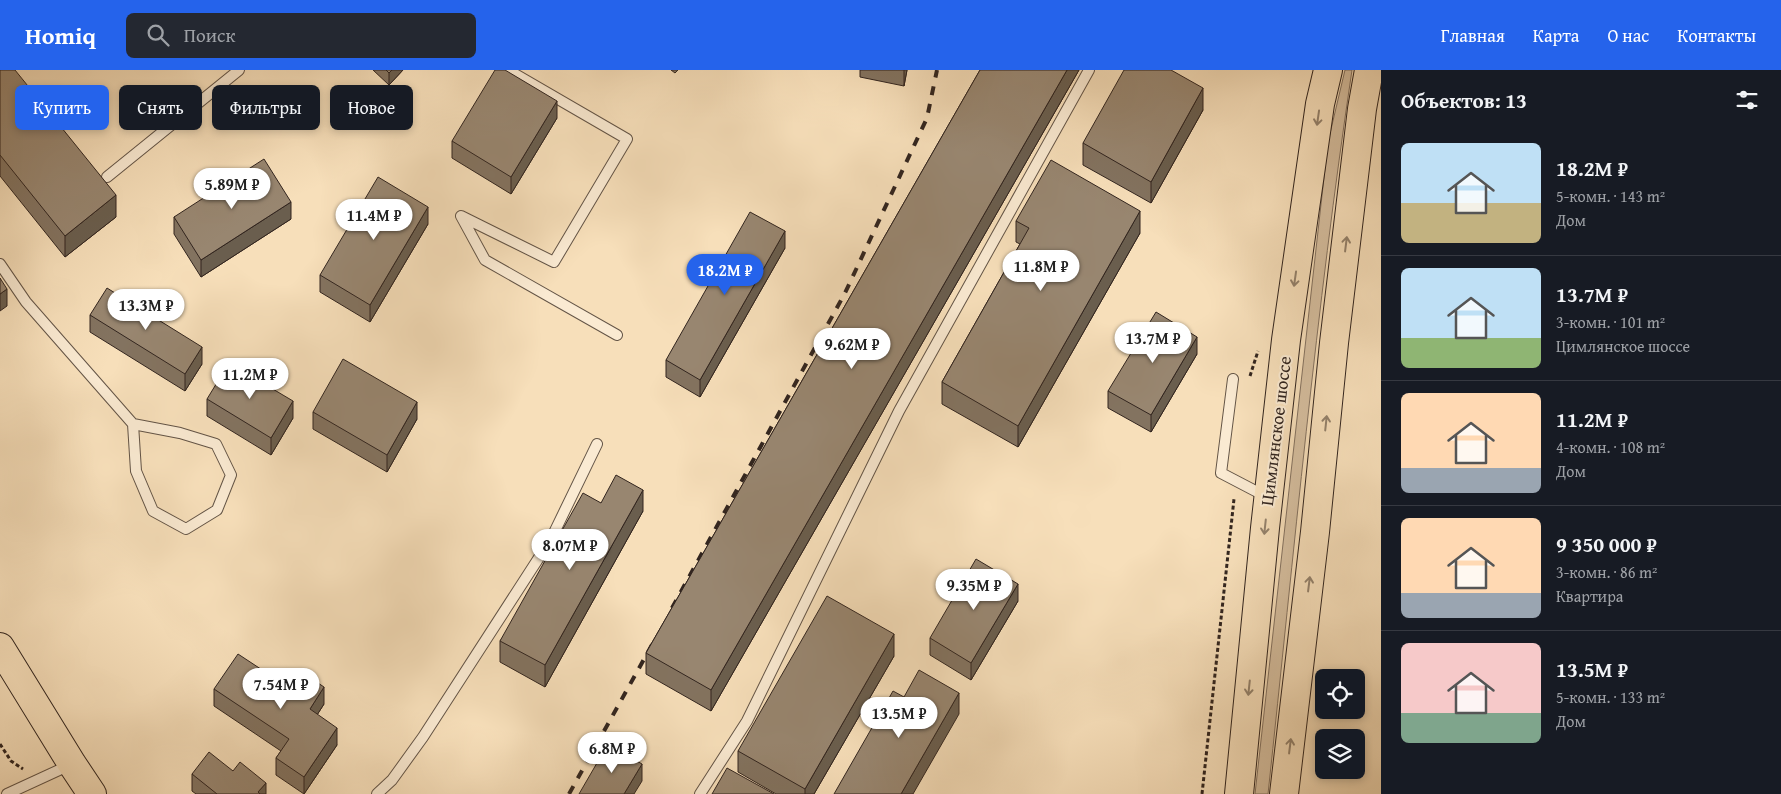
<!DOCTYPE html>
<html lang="ru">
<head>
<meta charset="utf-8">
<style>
  :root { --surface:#171b24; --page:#242831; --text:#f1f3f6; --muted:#9ea1a6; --line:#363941; --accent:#2563eb }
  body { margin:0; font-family:"Gentium Book Plus",serif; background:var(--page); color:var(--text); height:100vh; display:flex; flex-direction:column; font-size:19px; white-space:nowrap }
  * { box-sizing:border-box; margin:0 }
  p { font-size:16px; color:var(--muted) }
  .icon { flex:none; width:28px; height:28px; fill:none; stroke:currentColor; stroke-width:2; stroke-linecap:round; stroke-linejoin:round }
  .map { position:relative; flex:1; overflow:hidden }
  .side { display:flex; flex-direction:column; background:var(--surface); width:400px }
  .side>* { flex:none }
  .top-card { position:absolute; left:15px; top:15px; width:475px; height:45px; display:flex; gap:10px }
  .buttons { position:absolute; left:1315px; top:599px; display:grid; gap:10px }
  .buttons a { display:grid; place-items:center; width:50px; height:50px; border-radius:8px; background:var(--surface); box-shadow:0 2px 8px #0003; font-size:25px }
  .price { position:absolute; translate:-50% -42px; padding:0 11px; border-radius:18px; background:#fff; color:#222; font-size:16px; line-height:32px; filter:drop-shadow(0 1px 2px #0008) }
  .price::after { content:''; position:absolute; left:50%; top:30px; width:15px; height:11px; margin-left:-8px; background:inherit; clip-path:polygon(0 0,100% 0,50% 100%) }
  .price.on { background:var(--accent); color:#fff }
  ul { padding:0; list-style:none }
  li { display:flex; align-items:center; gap:15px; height:125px; padding:0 20px }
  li+li { border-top:1px solid var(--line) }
  li span { display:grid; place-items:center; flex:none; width:140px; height:100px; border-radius:8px; color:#555 }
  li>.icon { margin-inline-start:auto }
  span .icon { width:60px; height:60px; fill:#fffc; stroke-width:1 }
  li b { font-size:21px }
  h2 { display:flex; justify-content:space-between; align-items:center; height:60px; padding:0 20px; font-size:21px }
  .tag { padding:0 18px; border-radius:8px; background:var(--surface); box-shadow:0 2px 8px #0003; font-size:18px; line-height:45px }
  .tag.on { background:var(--accent); color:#fff }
  header { display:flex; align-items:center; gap:30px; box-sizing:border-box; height:70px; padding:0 25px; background:var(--accent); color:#fff }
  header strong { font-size:24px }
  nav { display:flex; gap:28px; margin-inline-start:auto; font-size:18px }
  .search { width:350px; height:45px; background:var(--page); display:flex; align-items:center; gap:12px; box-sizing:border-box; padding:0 18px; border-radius:8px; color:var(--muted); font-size:19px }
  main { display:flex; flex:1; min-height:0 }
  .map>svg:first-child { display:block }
  .green { fill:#d6bfa0; stroke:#847260 }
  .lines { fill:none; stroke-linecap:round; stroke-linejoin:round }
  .lane-casing { stroke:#635446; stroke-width:12 }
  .primary-casing { stroke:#32251f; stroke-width:30 }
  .path { stroke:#32251f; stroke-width:3; stroke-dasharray:4 2.5; stroke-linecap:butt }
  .lane { stroke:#faead2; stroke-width:10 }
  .primary { stroke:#f7dfba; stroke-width:28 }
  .rail { stroke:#32251f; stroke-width:4; stroke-dasharray:9 9; stroke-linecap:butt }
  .wall { fill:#837360; stroke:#32251f }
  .shaded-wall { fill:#6a5e4e; stroke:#32251f }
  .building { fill:#988670; stroke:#32251f }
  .oneway { stroke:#94826c }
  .labels { text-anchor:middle; stroke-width:4; stroke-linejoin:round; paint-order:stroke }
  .street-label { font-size:18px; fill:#32251f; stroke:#faead2 }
</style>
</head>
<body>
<header>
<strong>Homiq</strong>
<div class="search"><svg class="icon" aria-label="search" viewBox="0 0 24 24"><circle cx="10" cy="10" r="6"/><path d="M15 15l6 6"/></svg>Поиск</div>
<nav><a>Главная</a><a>Карта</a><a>О нас</a><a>Контакты</a></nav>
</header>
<main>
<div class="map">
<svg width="1381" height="724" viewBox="0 0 1381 724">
  <rect width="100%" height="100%" fill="#f7dfba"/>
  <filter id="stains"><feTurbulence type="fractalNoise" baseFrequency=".004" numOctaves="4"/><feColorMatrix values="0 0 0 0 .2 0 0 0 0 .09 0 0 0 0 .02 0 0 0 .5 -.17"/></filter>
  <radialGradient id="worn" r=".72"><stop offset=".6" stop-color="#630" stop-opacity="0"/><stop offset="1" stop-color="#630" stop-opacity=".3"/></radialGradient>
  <path class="green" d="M 1345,0 L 1352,0 C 1316,240 1294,482 1268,724 L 1255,724 L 1328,72 Z"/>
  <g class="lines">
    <defs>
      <path id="lane" d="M 508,0 L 627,69 L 554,192 L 461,146 L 485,190 L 617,265
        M 107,107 L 239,0
        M 0,194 L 26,232 L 133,354 L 136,401 L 153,441 L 186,459 L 217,440 L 231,405 L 216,374 L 180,363 L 133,354
        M 1233,309 L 1221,403 L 1267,427
        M 7,724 L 70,695
        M 377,724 L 392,710 L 423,667 L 551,469 L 597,374
        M 700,724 L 747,651 L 899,341 L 1089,0"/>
      <path id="primary" d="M 0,577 L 72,694 L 92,724
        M 1239,724 L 1265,458 L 1286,270 L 1320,34 L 1328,0
        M 1284,724 L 1315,462 L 1334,273 L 1362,39 L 1369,0"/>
    </defs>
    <use href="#lane" class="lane-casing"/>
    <use href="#primary" class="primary-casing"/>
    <path class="path" d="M 1250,306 L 1258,281
      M 0,674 L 11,691 L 23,699
      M 1202,724 L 1234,429"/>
    <use href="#lane" class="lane"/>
    <use href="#primary" class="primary"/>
    <path class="rail" d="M 672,538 L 845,223 L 927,48 L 937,0
      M 569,724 L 653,573"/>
  </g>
  <path class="wall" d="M 0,0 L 116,147 L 65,187 L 0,106 Z
    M 373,0 L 403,0 L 389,15 Z
    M 671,0 L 678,0 L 675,3 Z
    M 860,0 L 907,0 L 904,16 L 860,7 Z
    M 980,0 L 1079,0 L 711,641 L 646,604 L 646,583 Z
    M 1172,1 L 1203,40 L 1151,133 L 1083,95 L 1083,73 Z
    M 557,48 L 511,124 L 452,88 L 452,71 Z
    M 174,147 L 291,149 L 201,207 L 174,164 Z
    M 1016,151 L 1140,163 L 1018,377 L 942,334 L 942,312 L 1020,174 L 1016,172 Z
    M 428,154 L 370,252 L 320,222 L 320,205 Z
    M 785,178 L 700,327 L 666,307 L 666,290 Z
    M 90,245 L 202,294 L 185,321 L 90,262 Z
    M 1197,284 L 1151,362 L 1108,338 L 1108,321 Z
    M 207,329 L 293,348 L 271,385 L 207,346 Z
    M 313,342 L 417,349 L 387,402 L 313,359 Z
    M 601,433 L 643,441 L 545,617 L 500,592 L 500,571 Z
    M 1018,531 L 971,610 L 930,585 L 930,568 Z
    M 894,586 L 814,724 L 776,724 L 738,702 L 738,681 Z
    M 285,615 L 324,634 L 317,645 L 337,675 L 304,724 L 276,705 L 276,688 L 281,681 L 214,636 L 214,619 Z
    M 233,701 L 266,724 L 196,724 L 192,721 L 192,704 Z"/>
  <path class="shaded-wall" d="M 392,0 L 403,0 L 389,15 L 389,3 Z
    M 904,0 L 907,0 L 904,16 Z
    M 1067,0 L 1079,0 L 711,641 L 711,620 Z
    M 1203,18 L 1203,40 L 1151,133 L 1151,112 Z
    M 557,31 L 557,48 L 511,124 L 511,107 Z
    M 116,125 L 116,147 L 65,187 L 65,166 Z
    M 291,132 L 291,149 L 201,207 L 201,190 Z
    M 428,137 L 428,154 L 370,252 L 370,235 Z
    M 1140,141 L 1140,163 L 1018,377 L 1018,356 Z
    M 785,161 L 785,178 L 700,327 L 700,310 Z
    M 7,219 L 7,236 L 0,241 L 0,224 Z
    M 1197,267 L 1197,284 L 1151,362 L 1151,345 Z
    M 202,277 L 202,294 L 185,321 L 185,304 Z
    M 293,331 L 293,348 L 271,385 L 271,368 Z
    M 417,332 L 417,349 L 387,402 L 387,385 Z
    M 643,420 L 643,441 L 545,617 L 545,595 Z
    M 1018,514 L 1018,531 L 971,610 L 971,593 Z
    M 894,564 L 894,586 L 814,724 L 805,724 L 805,719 Z
    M 324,617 L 324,634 L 310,656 L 310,639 Z
    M 959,623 L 959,644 L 913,724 L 901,724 Z
    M 337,658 L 337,675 L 304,724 L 304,707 Z
    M 642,694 L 642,711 L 634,724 L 624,724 Z
    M 266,713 L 266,724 L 258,724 L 258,722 Z"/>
  <path class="building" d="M 0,0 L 15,0 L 116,125 L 65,166 L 0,85 Z
    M 386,0 L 392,0 L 389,3 Z
    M 495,0 L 505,0 L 557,31 L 511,107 L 452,71 Z
    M 980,0 L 1067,0 L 711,620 L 646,583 Z
    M 1124,0 L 1171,0 L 1203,18 L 1151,112 L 1083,73 Z
    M 264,89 L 291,132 L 201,190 L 174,147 Z
    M 1051,90 L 1140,141 L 1018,356 L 942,312 L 1029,158 L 1016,151 Z
    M 378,107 L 428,137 L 370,235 L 320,205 Z
    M 750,142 L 785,161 L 700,310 L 666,290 Z
    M 0,208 L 7,219 L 0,224 Z
    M 107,218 L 202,277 L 185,304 L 90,245 Z
    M 1156,242 L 1197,267 L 1151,345 L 1108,321 Z
    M 343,289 L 417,332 L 387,385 L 313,342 Z
    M 229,293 L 293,331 L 271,368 L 207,329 Z
    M 616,405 L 643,420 L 545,595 L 500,571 L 583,423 L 601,433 Z
    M 976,489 L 1018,514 L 971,593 L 930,568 Z
    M 827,526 L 894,564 L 805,719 L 738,681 Z
    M 238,584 L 285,615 L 297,599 L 324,617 L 310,639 L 337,658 L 304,707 L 276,688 L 289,669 L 214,619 Z
    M 919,600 L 959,623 L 901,724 L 834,724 L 893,621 L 904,627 Z
    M 608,674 L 642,694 L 624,724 L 579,724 Z
    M 209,682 L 233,701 L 240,692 L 266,713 L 258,722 L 260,724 L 217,724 L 192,704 Z
    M 727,698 L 774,724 L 712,724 Z"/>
  <defs><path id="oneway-shaft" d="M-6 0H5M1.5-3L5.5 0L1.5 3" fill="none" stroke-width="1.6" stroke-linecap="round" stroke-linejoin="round" transform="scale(1.25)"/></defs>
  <g class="oneway">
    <use href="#oneway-shaft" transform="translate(1318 48) rotate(98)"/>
    <use href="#oneway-shaft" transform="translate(1346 174) rotate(-83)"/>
    <use href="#oneway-shaft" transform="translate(1295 209) rotate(98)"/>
    <use href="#oneway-shaft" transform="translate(1326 353) rotate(-84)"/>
    <use href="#oneway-shaft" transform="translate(1265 457) rotate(96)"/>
    <use href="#oneway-shaft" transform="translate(1309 514) rotate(-83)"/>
    <use href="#oneway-shaft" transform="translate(1249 618) rotate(96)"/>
    <use href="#oneway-shaft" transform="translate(1290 676) rotate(-83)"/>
  </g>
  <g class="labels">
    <g class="street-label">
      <text transform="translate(1276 361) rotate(-83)" y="6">Цимлянское шоссе</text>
    </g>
  </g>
  <rect width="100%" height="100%" filter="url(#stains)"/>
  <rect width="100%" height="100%" fill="url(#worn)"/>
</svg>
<div class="buttons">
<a><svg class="icon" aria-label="locate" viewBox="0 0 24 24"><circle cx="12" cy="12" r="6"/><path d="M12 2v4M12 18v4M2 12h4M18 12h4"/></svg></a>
<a><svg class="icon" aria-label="layers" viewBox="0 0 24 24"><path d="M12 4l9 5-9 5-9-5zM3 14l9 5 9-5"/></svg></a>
</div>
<b class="price" style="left:232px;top:140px">5.89M ₽</b>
<b class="price" style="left:374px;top:171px">11.4M ₽</b>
<b class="price" style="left:1041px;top:222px">11.8M ₽</b>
<b class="price on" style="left:725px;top:226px">18.2M ₽</b>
<b class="price" style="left:146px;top:261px">13.3M ₽</b>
<b class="price" style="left:1153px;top:294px">13.7M ₽</b>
<b class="price" style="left:852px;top:300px">9.62M ₽</b>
<b class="price" style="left:250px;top:330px">11.2M ₽</b>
<b class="price" style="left:570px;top:501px">8.07M ₽</b>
<b class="price" style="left:974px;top:541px">9.35M ₽</b>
<b class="price" style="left:281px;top:640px">7.54M ₽</b>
<b class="price" style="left:899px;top:669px">13.5M ₽</b>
<b class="price" style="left:612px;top:704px">6.8M ₽</b>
<div class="top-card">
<a class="tag on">Купить</a>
<a class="tag">Снять</a>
<a class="tag">Фильтры</a>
<a class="tag">Новое</a>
</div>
</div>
<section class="side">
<h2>Объектов: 13<svg class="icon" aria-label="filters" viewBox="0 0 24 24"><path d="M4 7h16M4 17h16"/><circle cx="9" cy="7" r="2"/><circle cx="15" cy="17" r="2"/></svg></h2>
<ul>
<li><span style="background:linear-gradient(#bfe0f5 60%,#c2b280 0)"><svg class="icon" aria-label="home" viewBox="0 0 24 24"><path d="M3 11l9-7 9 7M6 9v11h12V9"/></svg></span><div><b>18.2M ₽</b><p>5-комн. · 143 m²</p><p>Дом</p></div></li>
<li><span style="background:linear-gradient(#bfe0f5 70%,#8fb573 0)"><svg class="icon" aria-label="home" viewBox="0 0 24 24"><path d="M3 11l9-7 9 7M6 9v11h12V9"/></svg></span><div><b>13.7M ₽</b><p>3-комн. · 101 m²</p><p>Цимлянское шоссе</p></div></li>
<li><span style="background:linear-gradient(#ffd9b3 75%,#9aa5b1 0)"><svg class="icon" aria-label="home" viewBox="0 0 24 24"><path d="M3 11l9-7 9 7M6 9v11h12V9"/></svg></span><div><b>11.2M ₽</b><p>4-комн. · 108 m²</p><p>Дом</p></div></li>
<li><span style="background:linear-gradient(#ffd9b3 75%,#9aa5b1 0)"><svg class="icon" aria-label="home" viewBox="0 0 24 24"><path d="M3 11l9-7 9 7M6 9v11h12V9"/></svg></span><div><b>9 350 000 ₽</b><p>3-комн. · 86 m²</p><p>Квартира</p></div></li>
<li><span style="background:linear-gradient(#f6c9c9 70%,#7fa58c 0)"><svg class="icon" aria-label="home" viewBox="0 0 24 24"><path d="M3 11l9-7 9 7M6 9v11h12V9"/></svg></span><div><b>13.5M ₽</b><p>5-комн. · 133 m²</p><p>Дом</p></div></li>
</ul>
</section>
</main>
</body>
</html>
